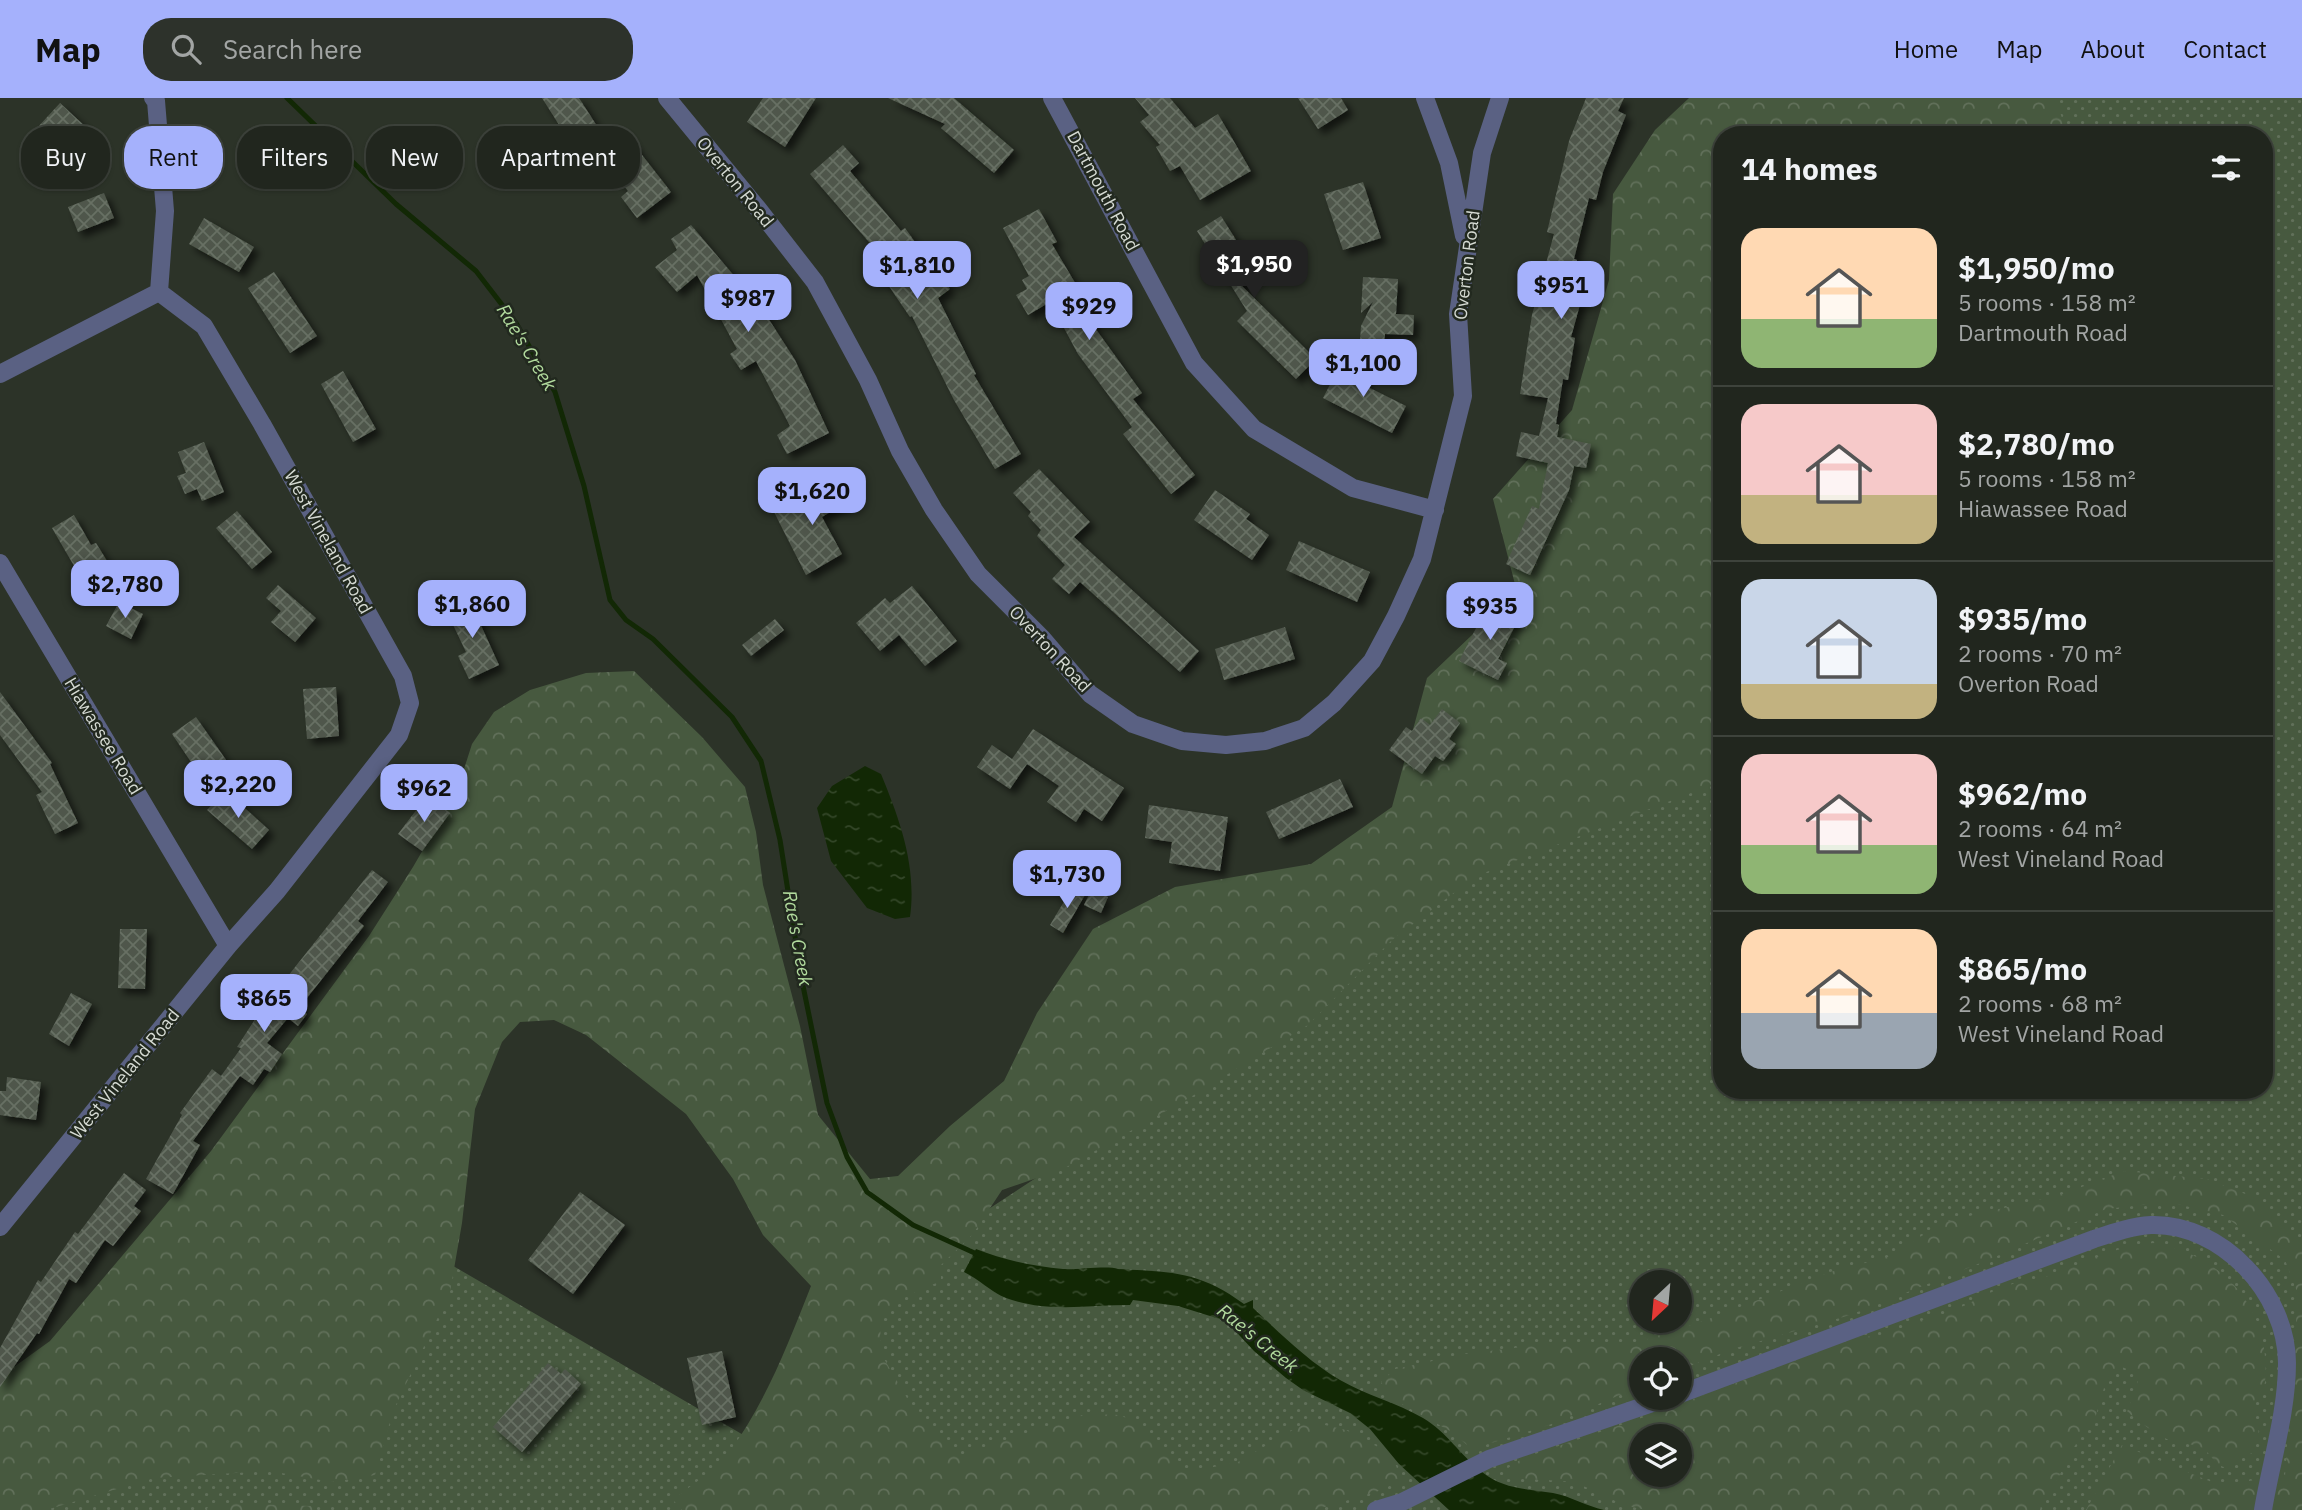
<!DOCTYPE html>
<html lang="en">
<head>
<meta charset="utf-8">
<style>
  :root { --surface:#21261e; --page:#2d322b; --text:#f1f3f6; --muted:#a2a5a4; --line:#3e433c; --accent:#a5b1fc }
  body { margin:0; font-family:"IBM Plex Sans",sans-serif; background:var(--page); color:var(--text); height:100vh; display:flex; flex-direction:column; font-size:26px; white-space:nowrap }
  * { box-sizing:border-box; margin:0 }
  p { font-size:23px; color:var(--muted) }
  .icon { flex:none; width:38px; height:38px; fill:none; stroke:currentColor; stroke-width:2; stroke-linecap:round; stroke-linejoin:round }
  .map { position:relative; flex:1; overflow:hidden }
  .sheet { position:absolute; left:1713px; top:28px; width:560px; height:973px; display:flex; flex-direction:column; background:var(--surface); border-radius:28px; box-shadow:0 2px 5px #0004,0 0 0 2px var(--line) }
  .sheet>* { flex:none }
  .banner { position:absolute; left:21px; top:28px; width:665px; height:63px; display:flex; gap:14px }
  .needle { width:46px; rotate:206deg }
  .buttons { position:absolute; left:1629px; top:1172px; display:grid; gap:14px }
  .buttons a { display:grid; place-items:center; width:63px; height:63px; border-radius:50%; background:var(--surface); box-shadow:0 2px 5px #0004,0 0 0 2px var(--line); font-size:35px }
  .price { position:absolute; translate:-50% -60px; padding:0 16px; border-radius:14px; background:var(--accent); color:#111; font-size:23px; line-height:46px; filter:drop-shadow(0 2px 4px #0008) }
  .price::after { content:''; position:absolute; left:50%; top:42px; width:21px; height:16px; margin-left:-10px; background:inherit; clip-path:polygon(0 0,100% 0,50% 100%) }
  .price.current { background:#222; color:#fff }
  ul { padding:0; list-style:none }
  li { display:flex; align-items:center; gap:21px; height:175px; padding:0 28px }
  li+li { border-top:2px solid var(--line) }
  li span { display:grid; place-items:center; flex:none; width:196px; height:140px; border-radius:21px; color:#555 }
  li>.icon { margin-inline-start:auto }
  span .icon { width:84px; height:84px; fill:#fffc; stroke-width:1 }
  li b { font-size:30px }
  h2 { display:flex; justify-content:space-between; align-items:center; height:84px; padding:0 28px; font-size:30px }
  .tag { padding:0 24px; border-radius:28px; background:var(--surface); box-shadow:0 2px 5px #0004,0 0 0 2px var(--line); font-size:24px; line-height:63px }
  .tag.current { background:var(--accent); color:#111 }
  header { display:flex; align-items:center; gap:42px; box-sizing:border-box; height:98px; padding:0 35px; background:var(--accent); color:#111 }
  header strong { font-size:33px }
  nav { display:flex; gap:38px; margin-inline-start:auto; font-size:24px }
  .search { width:490px; height:63px; background:var(--page); display:flex; align-items:center; gap:18px; box-sizing:border-box; padding:0 24px; border-radius:28px; color:var(--muted); font-size:26px }
  .map>svg:first-child { display:block }
  .grass { fill:url(#grass-dots); fill-rule:evenodd }
  .forest { fill:url(#forest-crowns); fill-rule:evenodd }
  .water { fill:url(#water-ripples) }
  .lines { fill:none; stroke-linecap:round; stroke-linejoin:round }
  .stream { stroke:#122805; stroke-width:5 }
  .building { fill:url(#building-cross-hatch); filter:url(#shadow) }
  .street { stroke:#5a6183; stroke-width:18 }
  .labels { text-anchor:middle; stroke-width:5; stroke-linejoin:round; paint-order:stroke }
  .street-label { font-size:18px; fill:#d5dad3; stroke:#22291f }
  .water-label { font-size:19px; font-style:italic; fill:#b1da9d; stroke:#22291f }
</style>
</head>
<body>
<header>
<strong>Map</strong>
<div class="search"><svg class="icon" aria-label="search" viewBox="0 0 24 24"><circle cx="10" cy="10" r="6"/><path d="M15 15l6 6"/></svg>Search here</div>
<nav><a>Home</a><a>Map</a><a>About</a><a>Contact</a></nav>
</header>
<div class="map">
<svg width="2302" height="1412" viewBox="0 0 2302 1412">
  <defs>
    <pattern id="grass-dots" width="8" height="8" patternUnits="userSpaceOnUse" patternTransform="scale(1.75)"><rect width="8" height="8" fill="#47593f"/><path d="M2 2h.1M6 6h.1" fill="none" stroke="#61705a" stroke-width="1.8" stroke-linecap="round"/></pattern>
    <pattern id="forest-crowns" width="20" height="18" patternUnits="userSpaceOnUse" patternTransform="scale(1.75)"><rect width="20" height="18" fill="#47593f"/><path d="M2 6a3 3 0 1 1 6 0M12 15a3 3 0 1 1 6 0" fill="none" stroke="#61705a"/></pattern>
    <pattern id="water-ripples" width="26" height="14" patternUnits="userSpaceOnUse" patternTransform="scale(1.75)"><rect width="26" height="14" fill="#122805"/><path d="M2 4q2-2 4 0t4 0M15 11q2-2 4 0t4 0" fill="none" stroke="#344729"/></pattern>
    <pattern id="building-cross-hatch" width="8" height="8" patternUnits="userSpaceOnUse" patternTransform="scale(1.75)"><rect width="8" height="8" fill="#4f574b"/><path d="M0 0l8 8M0 8l8-8" fill="none" stroke="#676f64"/></pattern>
    <filter id="shadow"><feDropShadow dx="5.5" dy="5.5" stdDeviation="3.5" flood-color="#0009"/></filter>
  </defs>
  <rect width="100%" height="100%" fill="#2c3328"/>
  <path class="grass" d="M 1799,0 L 2302,0 L 2302,1412 L 31,1412 L 309,1084 L 752,1342 L 862,1194 L 1257,935 L 1722,278 L 1722,992 L 2264,992 L 2264,37 L 1790,37 ZM 1642,1185 L 1680,1185 L 1680,1223 L 1642,1223 ZM 1642,1262 L 1680,1262 L 1680,1300 L 1642,1300 ZM 1642,1339 L 1680,1339 L 1680,1377 L 1642,1377 Z"/>
  <path class="forest" d="M 1689,0 L 2054,0 L 2069,37 L 1722,37 L 1722,683 L 1476,778 L 1392,842 L 1308,927 L 1189,1000 L 1063,1071 L 1002,1092 L 973,1136 L 941,1167 L 941,1183 L 905,1199 L 881,1217 L 880,1254 L 911,1307 L 961,1357 L 1085,1316 L 1121,1317 L 1143,1331 L 1189,1374 L 1238,1364 L 1308,1323 L 1346,1332 L 1391,1356 L 1402,1382 L 1376,1394 L 1314,1412 L 682,1412 L 673,1402 C 687,1390 718,1370 727,1357 C 765,1307 788,1246 811,1188 L 763,1137 L 733,1081 L 686,1016 L 586,937 L 554,922 L 520,924 L 502,944 L 475,1011 L 462,1125 L 450,1194 L 393,1313 L 375,1377 L 332,1384 L 270,1373 L 154,1380 L 46,1412 L 0,1412 L 0,1279 L 50,1243 L 211,1053 L 369,838 L 413,769 L 457,693 L 472,646 L 494,614 L 530,592 L 586,575 L 634,573 L 702,639 L 745,689 L 756,734 L 763,787 L 800,928 L 818,1017 L 870,1081 L 898,1078 L 950,1028 L 1004,983 L 1037,915 L 1093,831 L 1175,789 L 1311,766 L 1392,709 L 1427,580 L 1517,494 L 1493,401 L 1572,312 L 1609,182 L 1613,96 L 1655,32 Z
    M 2124,1073 L 2207,1081 L 2258,1101 L 2302,1147 L 2302,1412 L 2086,1412 L 2122,1347 L 2219,1387 L 2285,1378 L 2298,1196 L 2285,1162 L 2223,1117 L 2169,1104 L 2106,1111 L 1983,1164 L 1850,1217 L 1730,1252 L 1680,1272 L 1680,1262 L 1642,1262 L 1641,1288 L 1549,1327 L 1472,1351 L 1450,1333 L 1391,1300 L 1381,1284 L 1395,1271 L 1465,1256 L 1538,1247 L 1633,1246 L 1709,1221 L 1830,1174 L 1888,1159 L 1944,1124 L 2063,1096 Z
    M 2153,1145 C 2223,1156 2272,1212 2265,1284 C 2264,1294 2256,1299 2254,1308 C 2252,1315 2257,1322 2258,1329 C 2260,1338 2256,1347 2253,1355 L 2243,1358 L 2227,1370 C 2213,1367 2213,1357 2202,1350 C 2194,1345 2180,1347 2169,1342 C 2154,1336 2141,1324 2127,1314 L 2140,1277 L 2120,1268 L 2104,1290 L 2096,1317 L 2074,1349 L 2056,1384 L 2043,1400 L 2040,1412 L 1646,1412 L 1624,1407 L 1575,1384 L 1518,1380 L 1505,1372 L 1523,1360 L 1662,1313 L 1855,1240 L 1883,1237 L 1929,1220 L 1945,1217 L 1998,1191 L 2021,1183 L 2040,1181 L 2117,1152 ZM 1642,1339 L 1680,1339 L 1680,1377 L 1642,1377 Z
    M 229,1405 L 311,1408 L 315,1412 L 200,1412 Z"/>
  <path class="water" d="M 865,668 L 881,676 C 900,722 917,769 910,819 L 895,821 L 867,810 L 831,763 L 817,710 L 832,688 Z
    M 976,1151 C 1003,1162 1033,1168 1063,1171 C 1077,1172 1108,1167 1118,1171 C 1172,1174 1199,1173 1244,1206 L 1253,1202 L 1253,1210 C 1280,1235 1308,1263 1340,1282 C 1366,1297 1397,1305 1423,1320 C 1447,1334 1460,1357 1482,1374 C 1503,1391 1527,1391 1553,1395 C 1570,1398 1586,1408 1604,1412 L 1449,1412 L 1399,1366 L 1370,1331 L 1350,1315 L 1303,1292 L 1286,1280 L 1254,1253 L 1226,1223 L 1178,1208 L 1133,1202 L 1130,1207 C 1088,1207 1047,1215 1006,1200 C 991,1194 979,1181 964,1174 Z"/>
  <g class="lines">
    <path class="stream" d="M 287,0 L 396,106 L 476,173 L 516,225 L 555,294 L 584,388 L 610,502 L 626,522 L 653,541 L 732,619 L 761,663 L 780,742 L 802,883 L 827,1005 L 847,1059 L 867,1094 L 913,1127 L 979,1157"/>
  </g>
  <path class="building" d="M 542,0 L 579,0 L 606,42 L 621,30 L 671,94 L 637,120 L 621,99 L 628,93 L 606,64 L 594,74 L 570,44 Z
    M 763,0 L 816,0 L 785,49 L 747,24 Z
    M 888,0 L 954,0 L 1014,52 L 994,75 L 941,30 L 945,26 Z
    M 1135,0 L 1170,0 L 1195,30 L 1218,16 L 1251,73 L 1200,102 L 1180,68 L 1170,73 L 1156,49 L 1160,47 L 1140,24 L 1149,17 Z
    M 1298,0 L 1341,0 L 1348,12 L 1318,31 Z
    M 1586,0 L 1624,0 L 1618,13 L 1626,17 L 1603,74 L 1596,102 L 1589,100 L 1574,161 L 1577,162 L 1567,199 L 1581,203 L 1571,239 L 1575,240 L 1568,282 L 1563,281 L 1556,326 L 1559,327 L 1557,339 L 1591,346 L 1586,370 L 1574,368 L 1569,392 L 1530,477 L 1506,466 L 1532,408 L 1539,411 L 1548,365 L 1516,358 L 1521,334 L 1539,338 L 1548,300 L 1520,296 L 1532,217 L 1554,136 L 1547,134 L 1569,43 Z
    M 60,5 L 89,32 L 67,57 L 37,30 Z
    M 843,47 L 859,65 L 850,73 L 901,133 L 905,130 L 920,151 L 909,159 L 927,185 L 939,177 L 950,191 L 938,200 L 976,276 L 974,277 L 1021,356 L 995,371 L 954,302 L 912,218 L 910,219 L 867,156 L 875,151 L 810,76 Z
    M 1363,84 L 1381,140 L 1343,152 L 1324,96 Z
    M 104,95 L 114,120 L 78,134 L 68,109 Z
    M 1039,111 L 1057,144 L 1052,146 L 1096,220 L 1090,223 L 1142,295 L 1133,301 L 1195,377 L 1171,396 L 1123,336 L 1132,329 L 1078,256 L 1050,204 L 1028,217 L 1016,197 L 1027,191 L 1022,182 L 1029,178 L 1003,130 Z
    M 1221,118 L 1258,177 L 1241,187 L 1316,261 L 1296,281 L 1237,223 L 1247,213 L 1197,133 Z
    M 204,120 L 254,149 L 239,174 L 189,146 Z
    M 691,127 L 736,180 L 741,178 L 795,262 L 829,335 L 787,356 L 777,337 L 790,328 L 756,263 L 741,272 L 730,256 L 737,251 L 697,177 L 677,194 L 655,169 L 677,152 L 671,141 Z
    M 274,174 L 317,238 L 290,255 L 248,190 Z
    M 1363,179 L 1398,181 L 1396,216 L 1414,217 L 1413,237 L 1385,236 L 1384,244 L 1360,243 L 1361,228 L 1373,204 L 1361,215 Z
    M 1341,265 L 1366,277 L 1362,286 L 1406,308 L 1392,335 L 1323,300 Z
    M 343,273 L 376,331 L 353,344 L 321,286 Z
    M 204,344 L 224,394 L 202,403 L 197,391 L 185,396 L 177,378 L 186,375 L 178,354 Z
    M 1039,371 L 1090,424 L 1074,439 L 1199,553 L 1180,574 L 1080,484 L 1069,496 L 1052,481 L 1065,467 L 1037,438 L 1041,432 L 1028,418 L 1031,414 L 1013,395 Z
    M 837,383 L 848,403 L 822,419 L 842,456 L 806,477 L 774,414 Z
    M 1215,392 L 1250,416 L 1246,421 L 1269,437 L 1252,462 L 1194,422 Z
    M 237,413 L 272,454 L 252,471 L 216,430 Z
    M 74,417 L 91,447 L 96,445 L 107,463 L 80,478 L 52,430 Z
    M 1299,443 L 1370,474 L 1357,504 L 1286,472 Z
    M 278,487 L 316,520 L 295,544 L 271,524 L 281,513 L 266,500 Z
    M 912,488 L 957,543 L 925,568 L 899,537 L 880,553 L 856,525 L 885,500 L 890,505 Z
    M 469,501 L 499,567 L 469,581 L 458,558 L 466,554 L 446,512 Z
    M 119,504 L 143,516 L 131,541 L 106,528 Z
    M 1489,505 L 1519,520 L 1498,561 L 1507,565 L 1498,582 L 1459,563 Z
    M 775,521 L 784,532 L 751,558 L 742,547 Z
    M 1285,529 L 1295,561 L 1224,582 L 1215,551 Z
    M 336,589 L 339,638 L 307,641 L 303,591 Z
    M 0,594 L 52,665 L 50,666 L 78,725 L 55,736 L 36,697 L 42,694 L 0,637 Z
    M 1442,611 L 1460,625 L 1449,641 L 1456,646 L 1443,663 L 1435,658 L 1422,676 L 1389,652 L 1406,629 L 1412,633 L 1421,620 L 1430,627 Z
    M 196,619 L 231,669 L 206,686 L 172,636 Z
    M 1033,631 L 1124,690 L 1102,723 L 1084,711 L 1076,724 L 1047,704 L 1059,688 L 1027,666 L 1010,691 L 977,669 L 992,647 L 1012,661 Z
    M 1340,681 L 1353,709 L 1279,741 L 1266,714 Z
    M 225,692 L 269,732 L 252,751 L 207,712 Z
    M 427,698 L 450,715 L 422,753 L 398,736 Z
    M 1149,707 L 1228,719 L 1220,773 L 1169,765 L 1172,744 L 1145,740 Z
    M 372,772 L 388,784 L 358,823 L 364,828 L 299,910 L 307,916 L 298,928 L 288,920 L 267,945 L 282,956 L 270,974 L 264,971 L 253,987 L 240,978 L 193,1043 L 200,1047 L 173,1096 L 146,1081 L 182,1017 L 180,1015 L 212,971 L 221,978 L 241,950 L 237,949 L 261,912 Z
    M 1072,790 L 1085,797 L 1063,835 L 1050,827 Z
    M 1092,791 L 1108,799 L 1101,815 L 1084,807 Z
    M 120,831 L 147,831 L 145,891 L 118,890 Z
    M 71,895 L 92,906 L 69,948 L 49,936 Z
    M 7,979 L 41,984 L 36,1022 L 0,1017 L 0,993 L 6,993 Z
    M 124,1075 L 146,1092 L 134,1108 L 141,1113 L 113,1148 L 105,1142 L 76,1185 L 69,1181 L 39,1236 L 37,1235 L 0,1289 L 0,1250 L 38,1182 L 41,1184 L 75,1134 L 78,1136 Z
    M 580,1094 L 625,1127 L 573,1196 L 528,1162 Z
    M 722,1253 L 736,1319 L 702,1327 L 687,1260 Z
    M 548,1265 L 561,1276 L 565,1271 L 581,1286 L 522,1354 L 493,1329 Z"/>
  <g class="lines">
    <path class="street" d="M 153,0 L 156,3 L 165,113 L 159,194
      M 667,0 L 759,112 L 815,184 L 868,282 L 900,353 L 934,412 L 978,476 L 1042,540 L 1090,596 L 1133,626 L 1182,643 L 1226,647 L 1265,643 L 1304,630 L 1334,605 L 1372,563 L 1396,518 L 1422,461 L 1463,298 L 1458,216 L 1482,55 L 1500,0
      M 1052,0 L 1194,265 L 1254,331 L 1353,390 L 1435,412
      M 1425,0 L 1449,65 L 1464,138
      M 0,276 L 159,194
      M 0,465 L 228,848
      M 0,1129 L 228,848 L 277,793 L 399,637 L 410,605 L 403,578 L 262,326 L 204,228 L 159,194
      M 1680,1296 L 2094,1141 C 2112,1135 2132,1128 2151,1127 C 2222,1125 2287,1196 2287,1265 C 2287,1314 2271,1364 2263,1412
      M 1376,1412 L 1402,1404 L 1489,1361 L 1667,1300"/>
  </g>
  <g class="labels">
    <g class="street-label">
      <text transform="translate(735 84) rotate(51)" y="6">Overton Road</text>
      <text transform="translate(1103 93) rotate(62)" y="6">Dartmouth Road</text>
      <text transform="translate(1467 167) rotate(-83)" y="6">Overton Road</text>
      <text transform="translate(328 444) rotate(61)" y="6">West Vineland Road</text>
      <text transform="translate(1050 551) rotate(47)" y="6">Overton Road</text>
      <text transform="translate(103 638) rotate(59)" y="6">Hiawassee Road</text>
      <text transform="translate(125 976) rotate(-51)" y="6">West Vineland Road</text>
    </g>
    <g class="water-label">
      <text transform="translate(527 249) rotate(59)" y="7">Rae's Creek</text>
      <text transform="translate(798 840) rotate(80)" y="7">Rae's Creek</text>
      <text transform="translate(1258 1240) rotate(39)" y="7">Rae's Creek</text>
    </g>
  </g>
</svg>
<div class="buttons">
<a><svg class="needle" viewBox="-14 -14 28 28"><path d="M0-13l5 13h-10z" fill="#e53935"/><path d="M0 13l5-13h-10z" fill="#a2a5a4"/></svg></a>
<a><svg class="icon" aria-label="locate" viewBox="0 0 24 24"><circle cx="12" cy="12" r="6"/><path d="M12 2v4M12 18v4M2 12h4M18 12h4"/></svg></a>
<a><svg class="icon" aria-label="layers" viewBox="0 0 24 24"><path d="M12 4l9 5-9 5-9-5zM3 14l9 5 9-5"/></svg></a>
</div>
<b class="price current" style="left:1254px;top:202px">$1,950</b>
<b class="price" style="left:917px;top:203px">$1,810</b>
<b class="price" style="left:1561px;top:223px">$951</b>
<b class="price" style="left:748px;top:236px">$987</b>
<b class="price" style="left:1089px;top:244px">$929</b>
<b class="price" style="left:1363px;top:301px">$1,100</b>
<b class="price" style="left:812px;top:429px">$1,620</b>
<b class="price" style="left:125px;top:522px">$2,780</b>
<b class="price" style="left:472px;top:542px">$1,860</b>
<b class="price" style="left:1490px;top:544px">$935</b>
<b class="price" style="left:238px;top:722px">$2,220</b>
<b class="price" style="left:424px;top:726px">$962</b>
<b class="price" style="left:1067px;top:812px">$1,730</b>
<b class="price" style="left:264px;top:936px">$865</b>
<div class="banner">
<a class="tag">Buy</a>
<a class="tag current">Rent</a>
<a class="tag">Filters</a>
<a class="tag">New</a>
<a class="tag">Apartment</a>
</div>
<section class="sheet">
<h2>14 homes<svg class="icon" aria-label="filters" viewBox="0 0 24 24"><path d="M4 7h16M4 17h16"/><circle cx="9" cy="7" r="2"/><circle cx="15" cy="17" r="2"/></svg></h2>
<ul>
<li><span style="background:linear-gradient(#ffd9b3 65%,#8fb573 0)"><svg class="icon" aria-label="home" viewBox="0 0 24 24"><path d="M3 11l9-7 9 7M6 9v11h12V9"/></svg></span><div><b>$1,950/mo</b><p>5 rooms · 158 m²</p><p>Dartmouth Road</p></div></li>
<li><span style="background:linear-gradient(#f6c9c9 65%,#c2b280 0)"><svg class="icon" aria-label="home" viewBox="0 0 24 24"><path d="M3 11l9-7 9 7M6 9v11h12V9"/></svg></span><div><b>$2,780/mo</b><p>5 rooms · 158 m²</p><p>Hiawassee Road</p></div></li>
<li><span style="background:linear-gradient(#c9d6e8 75%,#c2b280 0)"><svg class="icon" aria-label="home" viewBox="0 0 24 24"><path d="M3 11l9-7 9 7M6 9v11h12V9"/></svg></span><div><b>$935/mo</b><p>2 rooms · 70 m²</p><p>Overton Road</p></div></li>
<li><span style="background:linear-gradient(#f6c9c9 65%,#8fb573 0)"><svg class="icon" aria-label="home" viewBox="0 0 24 24"><path d="M3 11l9-7 9 7M6 9v11h12V9"/></svg></span><div><b>$962/mo</b><p>2 rooms · 64 m²</p><p>West Vineland Road</p></div></li>
<li><span style="background:linear-gradient(#ffd9b3 60%,#9aa5b1 0)"><svg class="icon" aria-label="home" viewBox="0 0 24 24"><path d="M3 11l9-7 9 7M6 9v11h12V9"/></svg></span><div><b>$865/mo</b><p>2 rooms · 68 m²</p><p>West Vineland Road</p></div></li>
</ul>
</section>
</div>
</body>
</html>
